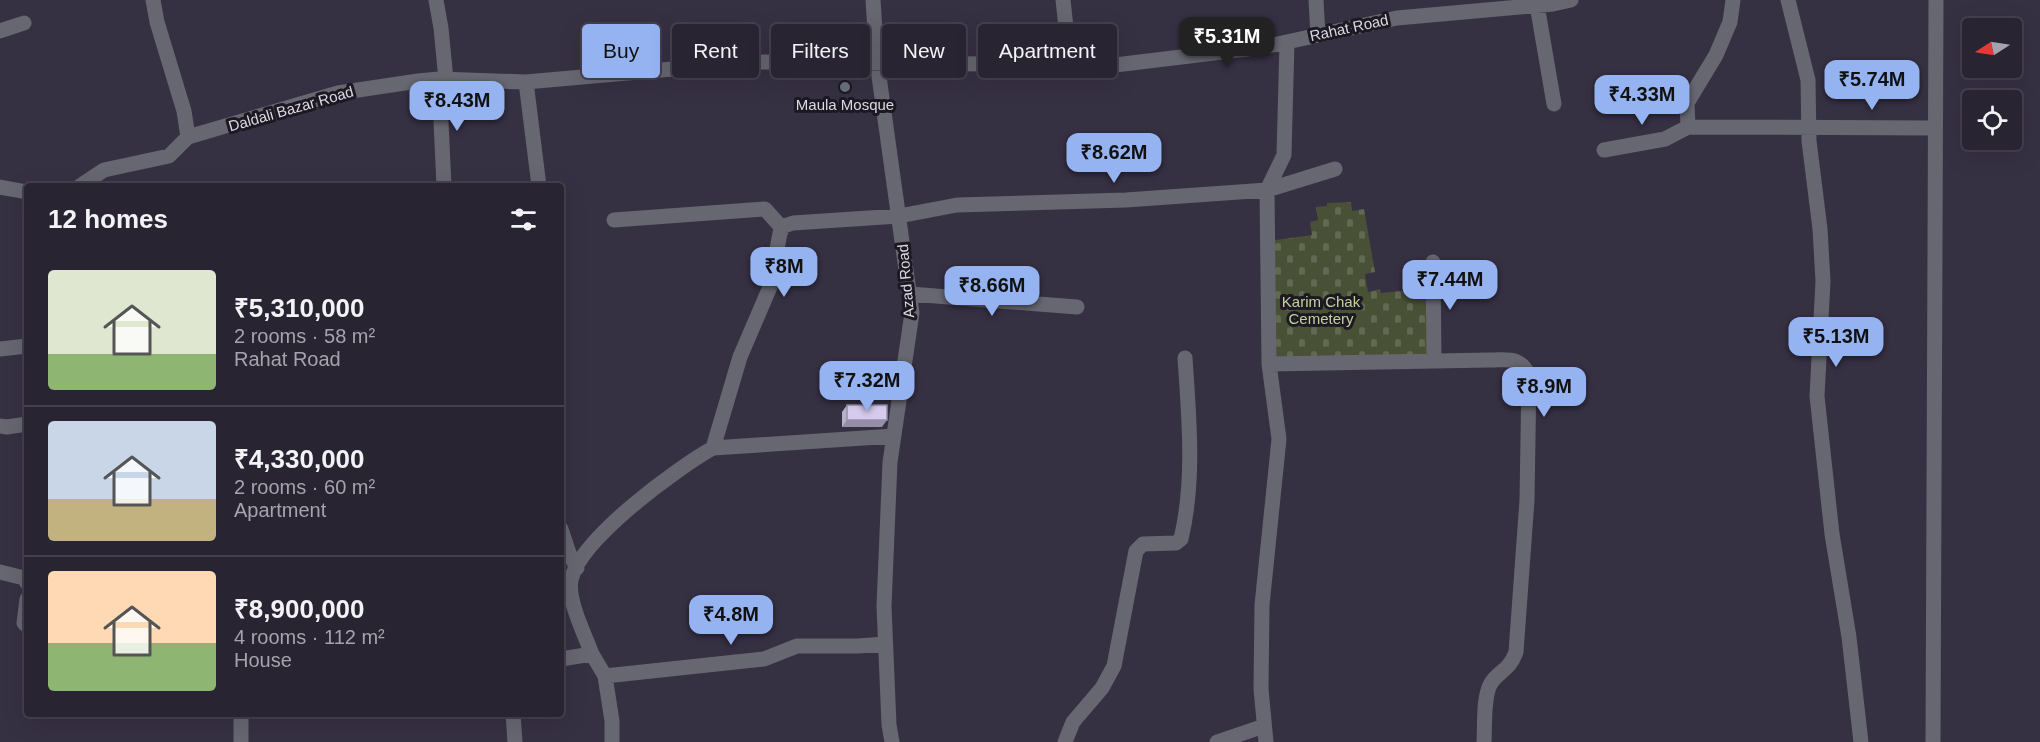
<!DOCTYPE html>
<html lang="en">
<head>
<meta charset="utf-8">
<style>
  :root { --surface:#282432; --page:#34303e; --text:#f1f3f6; --muted:#a5a4ac; --line:#44414d; --accent:#95b2f1 }
  body { margin:0; font-family:Arial,sans-serif; background:var(--page); color:var(--text); height:100vh; display:flex; flex-direction:column; font-size:22px; white-space:nowrap }
  * { box-sizing:border-box; margin:0 }
  p { font-size:20px; color:var(--muted) }
  .icon { flex:none; width:33px; height:33px; fill:none; stroke:currentColor; stroke-width:2; stroke-linecap:round; stroke-linejoin:round }
  .map { position:relative; flex:1; overflow:hidden }
  .panel { position:absolute; left:24px; top:183px; width:540px; height:534px; display:flex; flex-direction:column; background:var(--surface); border-radius:6px; box-shadow:0 6px 24px #0002,0 0 0 2px var(--line) }
  .panel>* { flex:none }
  .guide { position:absolute; left:582px; top:24px; width:570px; height:54px; display:flex; gap:12px }
  .needle { width:39px; rotate:258deg }
  .tools { position:absolute; left:1962px; top:18px; display:grid; gap:12px }
  .tools a { display:grid; place-items:center; width:60px; height:60px; border-radius:6px; background:var(--surface); box-shadow:0 6px 24px #0002,0 0 0 2px var(--line); font-size:30px }
  .price { position:absolute; translate:-50% -51px; padding:0 14px; border-radius:12px; background:var(--accent); color:#111; font-size:20px; line-height:39px; filter:drop-shadow(0 2px 3px #0008) }
  .price::after { content:''; position:absolute; left:50%; top:36px; width:18px; height:14px; margin-left:-9px; background:inherit; clip-path:polygon(0 0,100% 0,50% 100%) }
  .price.active { background:#222; color:#fff }
  ul { padding:0; list-style:none }
  li { display:flex; align-items:center; gap:18px; height:150px; padding:0 24px }
  li+li { border-top:2px solid var(--line) }
  li span { display:grid; place-items:center; flex:none; width:168px; height:120px; border-radius:6px; color:#555 }
  li>.icon { margin-inline-start:auto }
  span .icon { width:72px; height:72px; fill:#fffc; stroke-width:1 }
  li b { font-size:26px }
  h2 { display:flex; justify-content:space-between; align-items:center; height:72px; padding:0 24px; font-size:26px }
  .pill { padding:0 21px; border-radius:6px; background:var(--surface); box-shadow:0 6px 24px #0002,0 0 0 2px var(--line); font-size:21px; line-height:54px }
  .pill.active { background:var(--accent); color:#111 }
  .map>svg:first-child { display:block }
  .cemetery { fill:url(#cemetery-stones) }
  .lines { fill:none; stroke-linecap:round; stroke-linejoin:round }
  .minor { stroke:#666771; stroke-width:15 }
  .wall { fill:#b8afcc }
  .shaded-wall { fill:#968ea6 }
  .building { fill:#d6cbed; stroke:#968ea6; stroke-width:1.5 }
  .worship-dot { fill:#6b7280; stroke:#1c1922; stroke-width:2 }
  .labels { text-anchor:middle; stroke-width:6; stroke-linejoin:round; paint-order:stroke }
  .street-label { font-size:15px; fill:#dcd9e5; stroke:#1c1922 }
  .poi-label { font-size:15px; fill:#dcd9e5; stroke:#1c1922 }
  .park-label { font-size:15px; fill:#c2d299; stroke:#1c1922 }
</style>
</head>
<body>
<div class="map">
<svg width="2040" height="742" viewBox="0 0 2040 742">
  <defs>
    <pattern id="cemetery-stones" width="16" height="16" patternUnits="userSpaceOnUse" patternTransform="scale(1.5)"><rect width="16" height="16" fill="#485035"/><path d="M2 7V4a2 2 0 0 1 4 0v3zM10 15v-3a2 2 0 0 1 4 0v3z" fill="#626952"/></pattern>
  </defs>
  <rect width="100%" height="100%" fill="#363043"/>
  <path class="cemetery" d="M 1351,202 L 1352,211 L 1364,209 L 1375,272 L 1365,274 L 1368,292 L 1380,289 L 1381,293 L 1410,290 L 1408,264 L 1433,262 L 1434,361 L 1269,364 L 1268,241 L 1312,235 L 1310,222 L 1318,220 L 1316,207 L 1327,206 L 1327,203 Z"/>
  <g class="lines">
    <path class="minor" d="M 153,0 L 157,22 L 184,111 L 188,137
      M 436,0 L 441,28 L 446,80
      M 873,0 L 877,62 L 912,313 L 890,462 L 884,606 L 889,725 L 892,742
      M 1063,0 L 1070,64
      M 1316,0 L 1318,35
      M 1788,0 L 1808,80 L 1809,141 L 1820,229 L 1823,281 L 1817,396 L 1832,534 L 1849,637 L 1861,742
      M 1537,5 L 1554,104
      M 0,31 L 24,23
      M 439,79 L 444,186
      M 526,82 L 539,186
      M 1688,127 L 1687,103 L 1716,55 L 1730,22 L 1733,0
      M 1604,150 L 1665,139 L 1688,127 L 1935,128
      M 80,186 L 104,170 L 169,156 L 188,137 L 338,93 L 418,81 L 439,79 L 526,82 L 751,62 L 1115,65 L 1264,47 L 1397,18 L 1553,4 L 1571,0
      M 0,187 L 27,192
      M 614,220 L 765,209 L 782,228
      M 1433,262 L 1434,361
      M 910,294 L 1077,307
      M 0,349 L 27,346
      M 1269,364 L 1490,360 C 1508,360 1519,356 1529,375 L 1527,500 L 1516,652 C 1509,672 1497,671 1490,685 C 1483,699 1485,726 1484,742
      M 0,426 L 7,427 L 27,424
      M 713,448 L 740,357 L 770,287 L 780,233 L 784,226 L 793,223 L 899,216 L 957,205 L 1126,200 L 1267,190 L 1335,169
      M 561,529 L 569,553 L 577,568
      M 0,572 L 24,578 L 27,583
      M 27,599 L 24,623 L 27,626
      M 592,654 L 605,676 L 612,721 L 612,742
      M 561,659 L 592,654 C 585,635 567,600 571,580 C 580,539 677,468 713,448 L 894,436
      M 605,676 L 764,659 L 797,646 L 858,646 L 885,644
      M 513,714 L 515,742
      M 241,742 L 241,714
      M 1065,742 L 1073,722 L 1102,688 L 1114,666 L 1136,551 L 1143,544 L 1176,543 L 1181,539 C 1195,480 1189,418 1185,358
      M 1217,742 L 1264,726
      M 1266,742 L 1261,689 L 1262,605 L 1279,439 L 1269,364 L 1267,190 L 1284,155 L 1287,42
      M 1933,742 L 1936,0"/>
  </g>
  <path class="wall" d="M 847,405 L 882,427 L 842,427 L 842,412 Z"/>
  <path class="shaded-wall" d="M 847,420 L 887,420 L 882,427 L 842,427 Z"/>
  <path class="building" d="M 847,405 L 887,405 L 887,420 L 847,420 Z"/>
  <circle class="worship-dot" cx="845" cy="87" r="6"/>
  <g class="labels">
    <g class="street-label">
      <text transform="translate(1349 28) rotate(-12)" y="5">Rahat Road</text>
      <text transform="translate(291 109) rotate(-16)" y="5">Daldali Bazar Road</text>
      <text transform="translate(906 281) rotate(-95)" y="5">Azad Road</text>
    </g>
    <g class="poi-label">
      <text x="845" y="110">Maula Mosque</text>
    </g>
    <g class="park-label">
      <text x="1321" y="307">Karim Chak<tspan x="1321" dy="17">Cemetery</tspan></text>
    </g>
  </g>
</svg>
<div class="tools">
<a><svg class="needle" viewBox="-14 -14 28 28"><path d="M0-13l5 13h-10z" fill="#e53935"/><path d="M0 13l5-13h-10z" fill="#a5a4ac"/></svg></a>
<a><svg class="icon" aria-label="locate" viewBox="0 0 24 24"><circle cx="12" cy="12" r="6"/><path d="M12 2v4M12 18v4M2 12h4M18 12h4"/></svg></a>
</div>
<b class="price active" style="left:1227px;top:68px">₹5.31M</b>
<b class="price" style="left:1872px;top:111px">₹5.74M</b>
<b class="price" style="left:1642px;top:126px">₹4.33M</b>
<b class="price" style="left:457px;top:132px">₹8.43M</b>
<b class="price" style="left:1114px;top:184px">₹8.62M</b>
<b class="price" style="left:784px;top:298px">₹8M</b>
<b class="price" style="left:1450px;top:311px">₹7.44M</b>
<b class="price" style="left:992px;top:317px">₹8.66M</b>
<b class="price" style="left:1836px;top:368px">₹5.13M</b>
<b class="price" style="left:867px;top:412px">₹7.32M</b>
<b class="price" style="left:1544px;top:418px">₹8.9M</b>
<b class="price" style="left:731px;top:646px">₹4.8M</b>
<div class="guide">
<a class="pill active">Buy</a>
<a class="pill">Rent</a>
<a class="pill">Filters</a>
<a class="pill">New</a>
<a class="pill">Apartment</a>
</div>
<section class="panel">
<h2>12 homes<svg class="icon" aria-label="filters" viewBox="0 0 24 24"><path d="M4 7h16M4 17h16"/><circle cx="9" cy="7" r="2"/><circle cx="15" cy="17" r="2"/></svg></h2>
<ul>
<li><span style="background:linear-gradient(#dfe7d0 70%,#8fb573 0)"><svg class="icon" aria-label="home" viewBox="0 0 24 24"><path d="M3 11l9-7 9 7M6 9v11h12V9"/></svg></span><div><b>₹5,310,000</b><p>2 rooms · 58 m²</p><p>Rahat Road</p></div></li>
<li><span style="background:linear-gradient(#c9d6e8 65%,#c2b280 0)"><svg class="icon" aria-label="home" viewBox="0 0 24 24"><path d="M3 11l9-7 9 7M6 9v11h12V9"/></svg></span><div><b>₹4,330,000</b><p>2 rooms · 60 m²</p><p>Apartment</p></div></li>
<li><span style="background:linear-gradient(#ffd9b3 60%,#8fb573 0)"><svg class="icon" aria-label="home" viewBox="0 0 24 24"><path d="M3 11l9-7 9 7M6 9v11h12V9"/></svg></span><div><b>₹8,900,000</b><p>4 rooms · 112 m²</p><p>House</p></div></li>
</ul>
</section>
</div>
</body>
</html>
